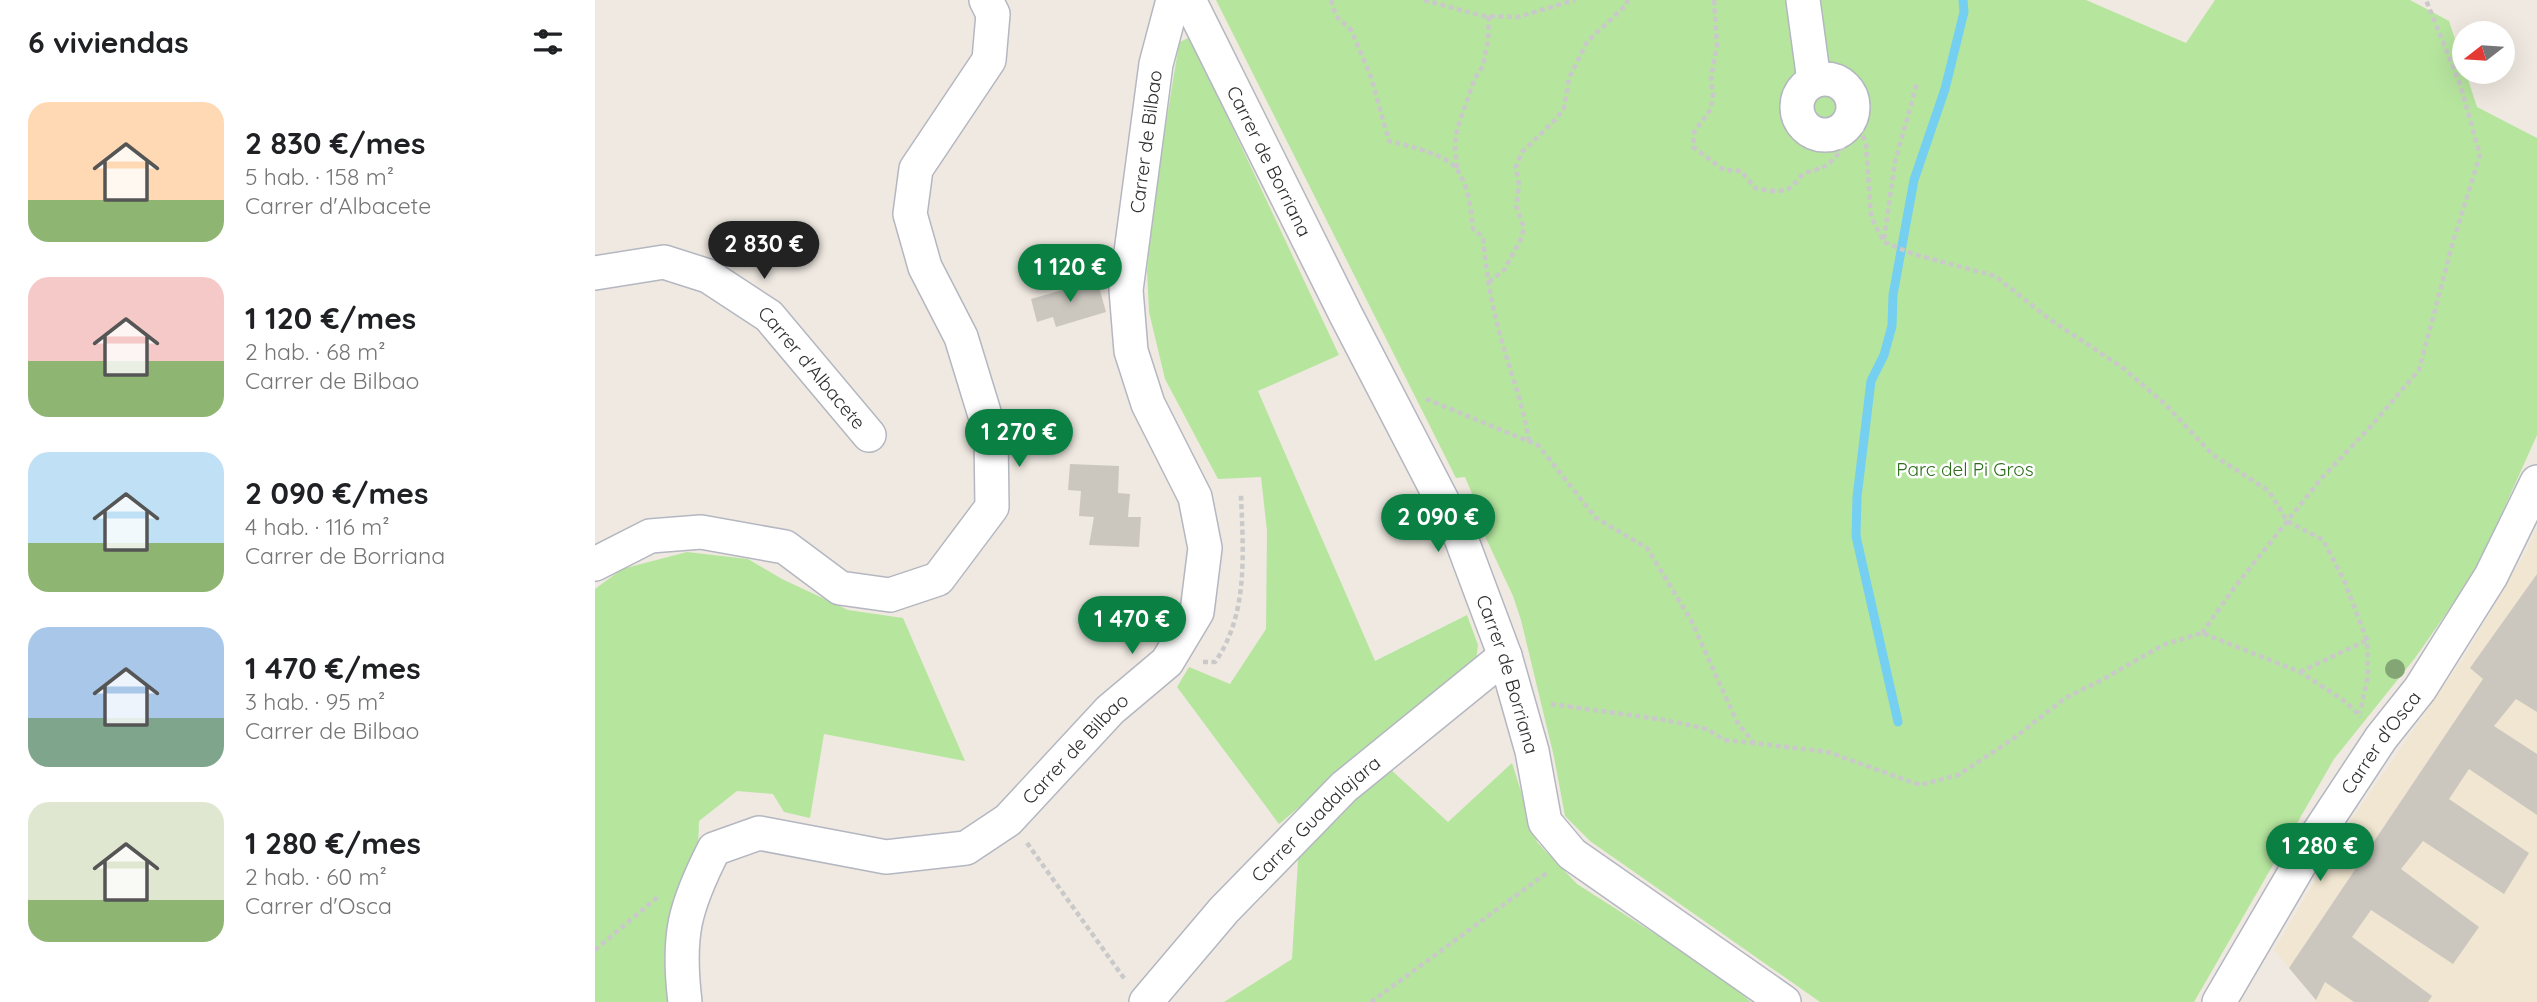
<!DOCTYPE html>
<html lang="es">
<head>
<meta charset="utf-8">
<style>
  :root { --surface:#fff; --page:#f2f2f2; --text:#202124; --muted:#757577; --accent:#0b8043 }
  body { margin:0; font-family:Quicksand,sans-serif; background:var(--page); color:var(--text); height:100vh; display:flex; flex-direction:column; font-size:26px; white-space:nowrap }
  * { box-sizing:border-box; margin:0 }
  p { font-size:23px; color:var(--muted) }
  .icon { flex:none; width:38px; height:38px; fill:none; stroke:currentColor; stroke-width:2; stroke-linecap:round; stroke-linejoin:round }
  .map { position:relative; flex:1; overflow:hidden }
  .sheet { display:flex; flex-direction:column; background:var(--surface); width:595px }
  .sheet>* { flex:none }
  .needle { width:46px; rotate:253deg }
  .fabs { position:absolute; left:1857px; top:21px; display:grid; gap:14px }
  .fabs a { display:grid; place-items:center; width:63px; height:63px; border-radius:50%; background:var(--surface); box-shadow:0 7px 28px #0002; font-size:35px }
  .price { position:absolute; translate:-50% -60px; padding:0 16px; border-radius:24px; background:var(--accent); color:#fff; font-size:23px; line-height:46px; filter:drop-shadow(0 2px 4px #0008) }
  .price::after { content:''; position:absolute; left:50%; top:42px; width:21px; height:16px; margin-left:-10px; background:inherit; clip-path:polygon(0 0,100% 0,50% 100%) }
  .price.selected { background:#222; color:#fff }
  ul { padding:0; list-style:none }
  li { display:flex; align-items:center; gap:21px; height:175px; padding:0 28px }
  li span { display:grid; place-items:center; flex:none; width:196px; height:140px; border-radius:21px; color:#555 }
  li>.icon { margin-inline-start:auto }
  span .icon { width:84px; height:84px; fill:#fffc; stroke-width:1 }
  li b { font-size:30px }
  h2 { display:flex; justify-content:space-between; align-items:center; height:84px; padding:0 28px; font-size:30px }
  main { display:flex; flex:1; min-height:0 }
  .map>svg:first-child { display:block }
  .education { fill:#f0e6d1 }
  .green { fill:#b6e59e }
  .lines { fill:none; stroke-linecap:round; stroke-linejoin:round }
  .stream { stroke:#75cff0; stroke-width:9 }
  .building { fill:#cbc7bf }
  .street-casing { stroke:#b4b7c1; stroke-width:36 }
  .path { stroke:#c9c9c9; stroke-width:4.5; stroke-dasharray:5 3.5; stroke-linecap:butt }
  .street { stroke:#fff; stroke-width:33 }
  .tree { fill:#84a574 }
  .labels { text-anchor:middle; stroke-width:5; stroke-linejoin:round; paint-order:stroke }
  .street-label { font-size:19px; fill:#2e2e2e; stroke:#fff }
  .park-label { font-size:19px; fill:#2c6e1b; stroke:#fff }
</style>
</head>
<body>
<main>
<section class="sheet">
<h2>6 viviendas<svg class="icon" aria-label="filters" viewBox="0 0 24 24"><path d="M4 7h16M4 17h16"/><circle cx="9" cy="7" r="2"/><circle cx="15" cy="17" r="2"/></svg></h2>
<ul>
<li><span style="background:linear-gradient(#ffd9b3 70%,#8fb573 0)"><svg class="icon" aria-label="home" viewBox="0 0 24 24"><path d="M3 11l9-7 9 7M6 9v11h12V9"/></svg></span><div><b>2 830 €/mes</b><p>5 hab. · 158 m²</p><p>Carrer d'Albacete</p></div></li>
<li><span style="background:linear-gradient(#f6c9c9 60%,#8fb573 0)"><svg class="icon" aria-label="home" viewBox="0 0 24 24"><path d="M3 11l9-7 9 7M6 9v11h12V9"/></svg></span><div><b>1 120 €/mes</b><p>2 hab. · 68 m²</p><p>Carrer de Bilbao</p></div></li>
<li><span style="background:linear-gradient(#bfe0f5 65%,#8fb573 0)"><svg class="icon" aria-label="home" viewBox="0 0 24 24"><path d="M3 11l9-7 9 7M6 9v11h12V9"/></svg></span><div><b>2 090 €/mes</b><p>4 hab. · 116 m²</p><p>Carrer de Borriana</p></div></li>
<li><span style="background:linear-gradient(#a9c7e8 65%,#7fa58c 0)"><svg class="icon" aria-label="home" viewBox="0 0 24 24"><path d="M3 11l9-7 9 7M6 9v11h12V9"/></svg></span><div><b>1 470 €/mes</b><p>3 hab. · 95 m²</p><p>Carrer de Bilbao</p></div></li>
<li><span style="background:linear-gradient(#dfe7d0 70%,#8fb573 0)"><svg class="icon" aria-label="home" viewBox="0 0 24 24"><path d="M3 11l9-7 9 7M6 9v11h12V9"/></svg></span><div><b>1 280 €/mes</b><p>2 hab. · 60 m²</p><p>Carrer d'Osca</p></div></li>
</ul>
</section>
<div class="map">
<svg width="1942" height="1002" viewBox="0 0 1942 1002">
  <rect width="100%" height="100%" fill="#efe9e1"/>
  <path class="education" d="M 1942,528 L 1942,1002 L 1722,1002 L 1679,950 L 1756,820 L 1869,657 L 1933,548 Z"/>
  <path class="green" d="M 621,0 L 1491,0 L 1591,43 L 1620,0 L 1815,0 L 1854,21 L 1882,107 L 1942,138 L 1942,435 L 1881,571 L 1820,658 L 1739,759 L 1599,1002 L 1225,1002 L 995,841 L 970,816 L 959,757 L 926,620 L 918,596 L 881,517 L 886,515 L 870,477 L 861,478 Z
    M 595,37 L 744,355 L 663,391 L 780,661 L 872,615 L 883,645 L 881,660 L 684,824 L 582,687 L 594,667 L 635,684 L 671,629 L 672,531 L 666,477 L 623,479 L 570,379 L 554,312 L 552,271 L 563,173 L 583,50 L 585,42 Z
    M 92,552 L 153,559 L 187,579 L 253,610 L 308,618 L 370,761 L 229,734 L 215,818 L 189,812 L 178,794 L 142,791 L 104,821 L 103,850 L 80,1002 L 0,1002 L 0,589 L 27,569 Z
    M 917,763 L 942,842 L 982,884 L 1126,976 L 1156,1002 L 629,1002 L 697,959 L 704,844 L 794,768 L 853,822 Z"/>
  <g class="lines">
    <path class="stream" d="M 1303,722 L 1261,536 L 1262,497 L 1276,381 L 1289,355 L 1297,326 L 1298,295 L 1319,180 L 1350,89 L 1369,12 L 1368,0"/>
  </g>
  <path class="building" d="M 502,280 L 511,312 L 461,327 L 458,317 L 442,322 L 436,299 Z
    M 475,464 L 524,466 L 523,493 L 535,494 L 533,517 L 546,517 L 544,547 L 494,545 L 499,517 L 484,516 L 486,491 L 473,490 Z
    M 1942,574 L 1942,712 L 1921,699 L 1899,726 L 1942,754 L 1942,815 L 1874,769 L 1854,799 L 1934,853 L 1909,894 L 1828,841 L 1806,869 L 1884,927 L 1858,964 L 1776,910 L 1757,937 L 1837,996 L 1833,1002 L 1759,1002 L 1730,982 L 1721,1000 L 1694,968 L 1888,679 L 1875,668 Z"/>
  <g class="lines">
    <defs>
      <g id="street">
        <path id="s1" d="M 594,0 L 751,315 L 864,533 L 910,656 L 937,751 L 950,822 L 977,854 L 1189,1002"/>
        <path d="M 1208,0 L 1219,81"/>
        <circle cx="1230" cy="107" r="28"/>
        <path id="s2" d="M 0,273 L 69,262 L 113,276 L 174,316 L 274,435"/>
        <path d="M 0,564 L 55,536 L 106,532 L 190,547 L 245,588 L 295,595 L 343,579 L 397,507 L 396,435 L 366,337 L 330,267 L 315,214 L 321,169 L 394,60 L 398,14 L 391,0"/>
        <path id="s3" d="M 90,1002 C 82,936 89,908 119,849 L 164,833 L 291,857 L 371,848 L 413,820 L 515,710 L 572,662 L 602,612 L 610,548 L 600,497 L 553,404 L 536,351 L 531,290 L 561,64 L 578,0"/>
        <path id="s4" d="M 551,1002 L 629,910 L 749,787 L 910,656"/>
        <path id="s5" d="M 1624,1002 L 1720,838 L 1786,738 L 1825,689 L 1896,576 L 1942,482"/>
      </g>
    </defs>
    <use href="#street" class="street-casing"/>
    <path class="path" d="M 736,0 L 741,16 L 756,30 L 775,74 L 794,141 C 812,146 853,154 863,171 C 874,188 876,210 878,229 L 888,237 C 891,270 896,304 905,335 C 915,371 928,404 934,441
      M 829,0 L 888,16 L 923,17 L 980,0
      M 1119,0 L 1122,45 L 1116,78 L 1118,94 L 1116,109 L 1099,132 L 1098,147 L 1129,170 L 1146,171 L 1160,188 C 1169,190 1183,193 1193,189 C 1199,186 1203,178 1209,174 C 1215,170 1224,170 1230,166 C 1246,156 1258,133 1257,114
      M 1257,113 L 1264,123 L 1271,144 L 1276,217 L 1289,242 L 1318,254 L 1400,276 L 1453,318 L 1528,368 L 1571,405 L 1618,455 L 1674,491 L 1692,521 L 1728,540 L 1748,578 L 1772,640 L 1773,675 L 1765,713
      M 862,168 L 860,148 L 862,129 L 880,78 L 888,66 L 893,40 L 894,16
      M 1289,239 L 1300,162 L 1322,83
      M 894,282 L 909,270 L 925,241 L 929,228 L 921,206 L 924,186 L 921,167 L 927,152 L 960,120 L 969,108 L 974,78 L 992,42 L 1031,5 L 1033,0
      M 831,399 L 943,445 L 1001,518 L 1052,548 L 1096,620 L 1142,722 L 1159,743 L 1233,752 L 1325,785 L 1363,775 L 1418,739 L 1470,698 L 1503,682 L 1568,645 L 1607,633 L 1705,672 L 1751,702 L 1766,717
      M 1607,633 L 1639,588 L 1725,480 L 1777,425 L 1824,370 L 1858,242 L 1885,155 L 1865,84 L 1831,0
      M 608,662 L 620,662 C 654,614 648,551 646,495
      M 1705,672 L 1772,640
      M 956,704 L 1070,720 L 1112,729 L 1129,740 L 1159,743
      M 432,843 L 531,981
      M 0,950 L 65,895
      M 776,1002 L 953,872"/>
    <use href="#street" class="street"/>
  </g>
  <circle class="tree" cx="1800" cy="669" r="10"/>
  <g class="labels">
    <g class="street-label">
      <text dy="7" stroke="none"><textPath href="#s3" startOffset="1237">Carrer de Bilbao</textPath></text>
      <text dy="7" stroke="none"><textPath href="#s1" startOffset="180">Carrer de Borriana</textPath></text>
      <text dy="7" stroke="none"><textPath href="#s2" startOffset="256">Carrer d'Albacete</textPath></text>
      <text dy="7" stroke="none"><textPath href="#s1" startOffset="747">Carrer de Borriana</textPath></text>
      <text dy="7" stroke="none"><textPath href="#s5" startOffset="306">Carrer d'Osca</textPath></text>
      <text dy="7" stroke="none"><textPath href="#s3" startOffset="565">Carrer de Bilbao</textPath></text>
      <text dy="7" stroke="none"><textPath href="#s4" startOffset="250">Carrer Guadalajara</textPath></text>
    </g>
    <g class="park-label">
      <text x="1370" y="476">Parc del Pi Gros</text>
    </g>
  </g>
</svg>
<div class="fabs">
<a><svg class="needle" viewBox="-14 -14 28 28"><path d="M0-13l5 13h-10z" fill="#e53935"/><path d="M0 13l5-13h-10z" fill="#757577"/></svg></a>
</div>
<b class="price selected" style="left:169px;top:281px">2 830 €</b>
<b class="price" style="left:475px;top:304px">1 120 €</b>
<b class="price" style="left:424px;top:469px">1 270 €</b>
<b class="price" style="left:843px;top:554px">2 090 €</b>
<b class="price" style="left:537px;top:656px">1 470 €</b>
<b class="price" style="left:1725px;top:883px">1 280 €</b>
</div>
</main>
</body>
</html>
